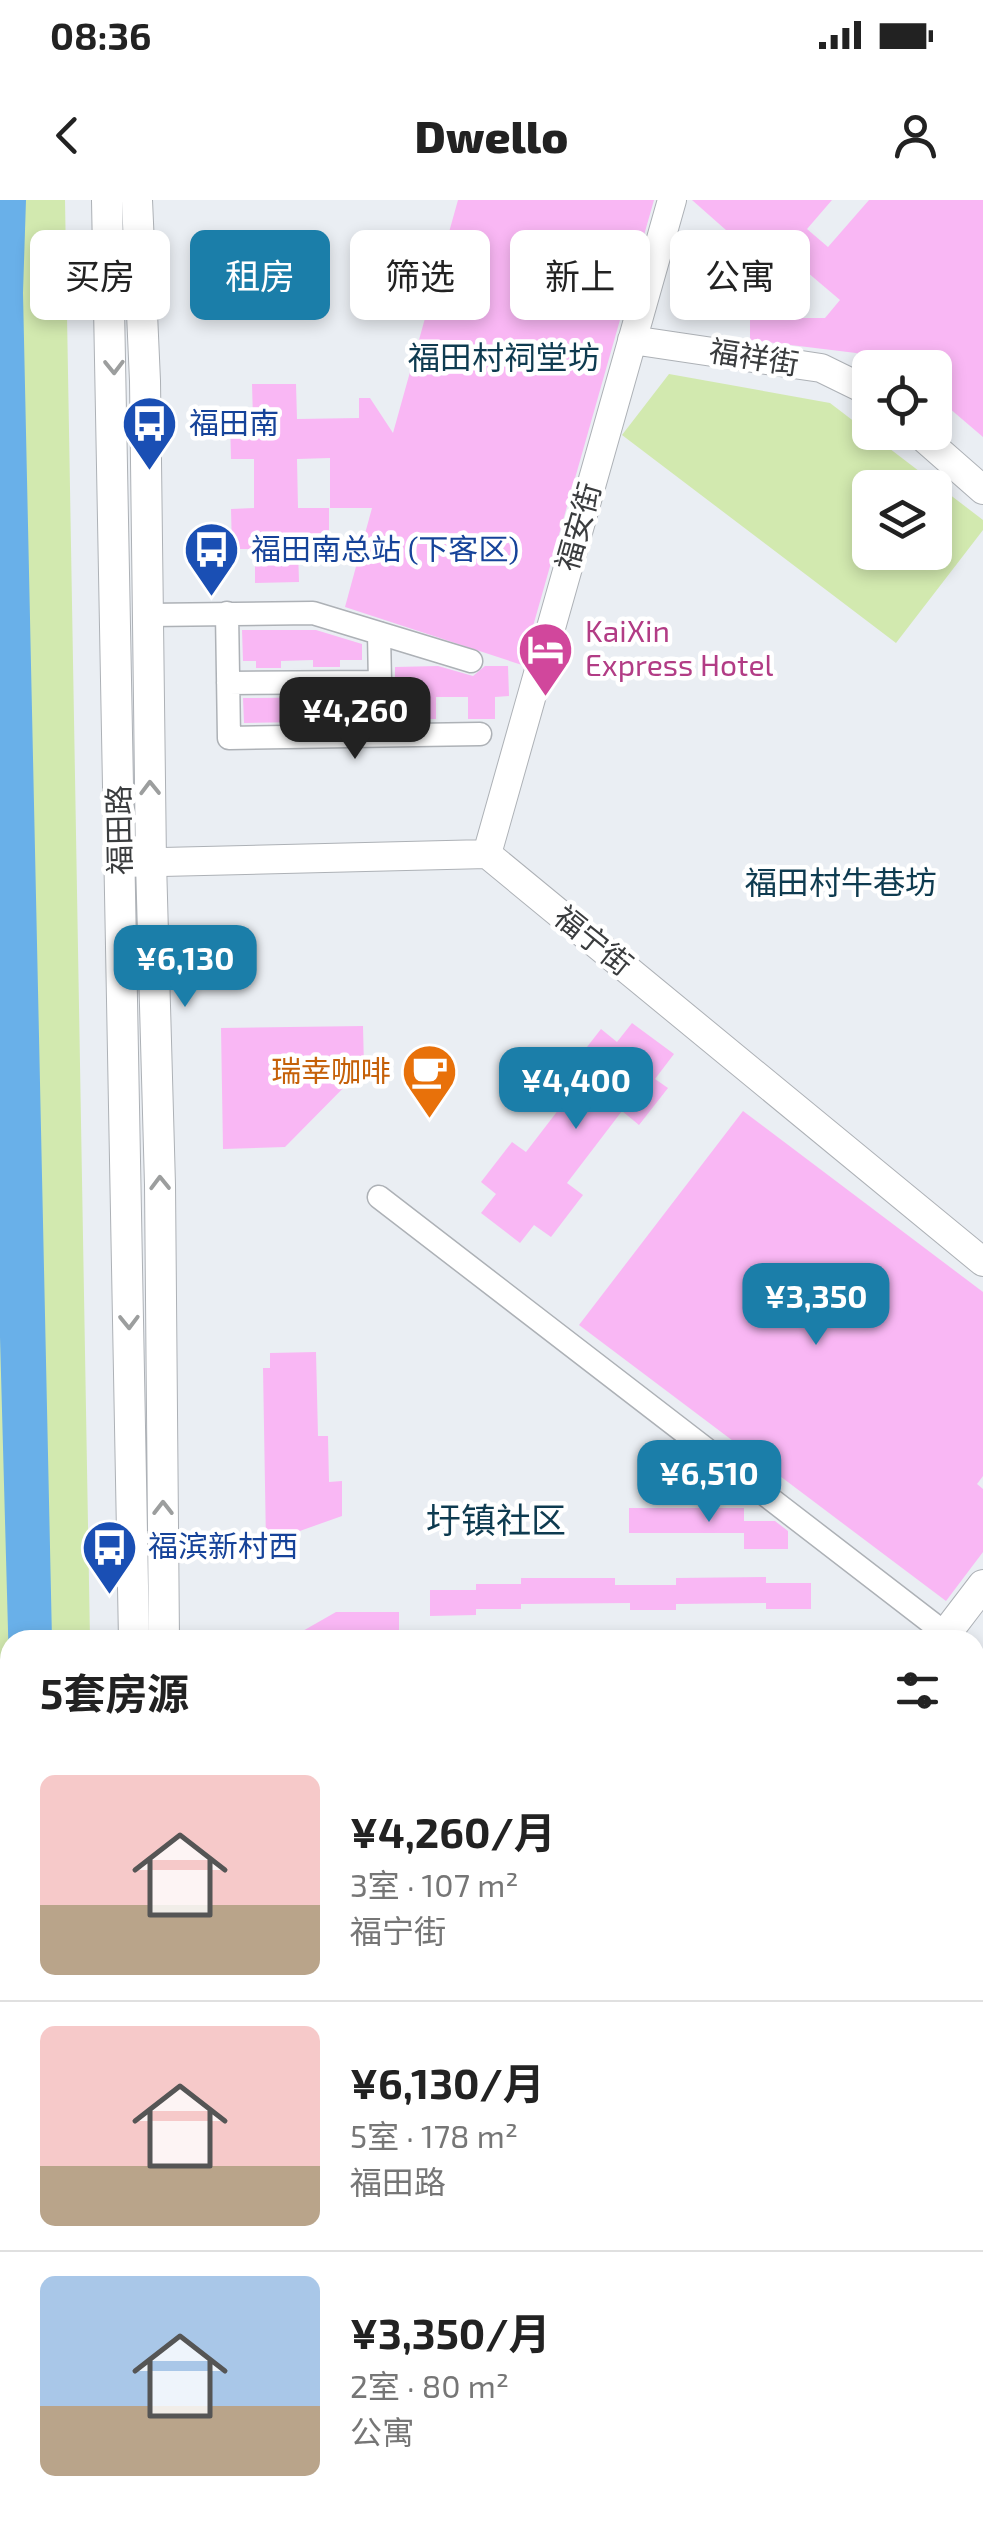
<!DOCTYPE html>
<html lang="zh">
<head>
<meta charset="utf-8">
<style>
  :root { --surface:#fff; --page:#f2f2f2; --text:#222; --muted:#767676; --line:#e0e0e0; --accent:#1b7ea9 }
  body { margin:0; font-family:"Exo 2","Noto Sans SC",sans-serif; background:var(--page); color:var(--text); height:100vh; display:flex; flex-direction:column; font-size:38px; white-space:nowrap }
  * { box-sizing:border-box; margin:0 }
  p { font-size:32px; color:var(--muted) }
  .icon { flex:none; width:55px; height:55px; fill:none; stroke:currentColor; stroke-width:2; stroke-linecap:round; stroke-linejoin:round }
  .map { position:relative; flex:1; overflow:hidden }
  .details { position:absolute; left:0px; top:1430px; width:985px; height:892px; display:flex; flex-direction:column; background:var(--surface); border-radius:30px 30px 0 0; box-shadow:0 5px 15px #0003 }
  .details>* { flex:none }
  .hud { position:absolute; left:30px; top:30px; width:925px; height:90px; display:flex; gap:20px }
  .tools { position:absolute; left:852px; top:150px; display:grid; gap:20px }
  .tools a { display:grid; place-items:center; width:100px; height:100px; border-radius:15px; background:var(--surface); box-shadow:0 5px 15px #0003; font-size:50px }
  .price { position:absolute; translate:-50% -85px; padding:0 22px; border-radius:20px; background:var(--accent); color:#fff; font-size:32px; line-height:65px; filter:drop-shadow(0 2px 5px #0008) }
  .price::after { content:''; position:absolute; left:50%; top:60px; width:30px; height:22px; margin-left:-15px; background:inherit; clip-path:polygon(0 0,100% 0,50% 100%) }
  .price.active { background:#222; color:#fff }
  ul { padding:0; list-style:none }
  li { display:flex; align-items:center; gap:30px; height:250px; padding:0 40px }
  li+li { border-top:2px solid var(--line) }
  li span { display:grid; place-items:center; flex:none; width:280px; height:200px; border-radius:15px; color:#555 }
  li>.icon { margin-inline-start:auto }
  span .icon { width:120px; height:120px; fill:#fffc; stroke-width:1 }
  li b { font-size:42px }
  h2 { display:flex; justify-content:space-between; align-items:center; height:120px; padding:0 40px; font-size:42px }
  .tag { padding:0 35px; border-radius:15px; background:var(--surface); box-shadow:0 5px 15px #0003; font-size:35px; line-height:90px }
  .tag.active { background:var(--accent); color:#fff }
  .status { display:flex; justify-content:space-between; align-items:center; height:70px; padding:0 50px; background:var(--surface); direction:ltr }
  .status svg { height:28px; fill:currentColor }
  header { display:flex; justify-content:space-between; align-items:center; height:130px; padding:0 40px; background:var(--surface); font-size:45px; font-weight:800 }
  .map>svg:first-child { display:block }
  .green { fill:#d2e9af; fill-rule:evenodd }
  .water { fill:#69b0e9 }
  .building { fill:#f9b7f4; fill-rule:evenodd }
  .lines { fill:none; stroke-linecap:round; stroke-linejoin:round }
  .minor-casing { stroke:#adb1b6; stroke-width:25 }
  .tertiary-casing { stroke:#adb1b6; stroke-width:30 }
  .secondary-casing { stroke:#adb1b6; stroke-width:32 }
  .primary-casing { stroke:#adb1b6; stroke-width:38 }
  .trunk-casing { stroke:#adb1b6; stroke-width:38 }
  .minor { stroke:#fff; stroke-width:22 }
  .tertiary { stroke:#fff; stroke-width:28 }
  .secondary { stroke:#fff; stroke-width:30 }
  .primary { stroke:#fff; stroke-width:35 }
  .trunk { stroke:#fff; stroke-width:35 }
  .oneway { stroke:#9c9e9e }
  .labels { text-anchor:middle; stroke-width:9; stroke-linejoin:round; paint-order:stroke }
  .street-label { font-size:30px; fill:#3a3c3e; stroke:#fff }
  .transit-label { font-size:30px; fill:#164399; stroke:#fff; text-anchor:start }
  .hotel-label { font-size:30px; fill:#b23c85; stroke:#fff; text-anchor:start }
  .food-label { font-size:30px; fill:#c56008; stroke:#fff; text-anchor:end }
  .neighbourhood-label { font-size:32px; fill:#0e3b50; stroke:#fff }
  .quarter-label { font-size:35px; fill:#0e3b50; stroke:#fff }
</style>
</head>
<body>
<div class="status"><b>08:36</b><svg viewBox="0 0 49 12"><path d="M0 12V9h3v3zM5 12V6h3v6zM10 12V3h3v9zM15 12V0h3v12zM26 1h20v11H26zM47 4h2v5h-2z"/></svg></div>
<header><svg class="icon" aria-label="back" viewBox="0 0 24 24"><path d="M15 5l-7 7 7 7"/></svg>Dwello<svg class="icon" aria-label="person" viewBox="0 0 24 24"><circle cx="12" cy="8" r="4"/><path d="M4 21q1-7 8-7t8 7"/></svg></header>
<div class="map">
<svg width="983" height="2322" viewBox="0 0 983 2322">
  <rect width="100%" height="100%" fill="#eaeef3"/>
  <path class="green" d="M 0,0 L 65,0 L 90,1440 L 10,1440 L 10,1779 L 0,1779 Z
    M 669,174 L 830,203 L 983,320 L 983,330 L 896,443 L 622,235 ZM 870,288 L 935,288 L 935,352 L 870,352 Z"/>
  <path class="water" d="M 0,0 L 26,0 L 23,93 L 52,1440 L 10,1440 L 10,1504 L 0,1137 Z"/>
  <path class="building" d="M 458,0 L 654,0 L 522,465 L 345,407 L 372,308 L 330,308 L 330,258 L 297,259 L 298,308 L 329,308 L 329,348 L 298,348 L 299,382 L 255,383 L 255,349 L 232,349 L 231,309 L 254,308 L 254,259 L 231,259 L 230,219 L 253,219 L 252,184 L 296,184 L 297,219 L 359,218 L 359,198 L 370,198 L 393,233 Z
    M 692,0 L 832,0 L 807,29 L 828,47 L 869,0 L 983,0 L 983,237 L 935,196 L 935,168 L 902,168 L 856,153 L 750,140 L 750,112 L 746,112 L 731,69 L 735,38 ZM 794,61 L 840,100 L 825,118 L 787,118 Z
    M 242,430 L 316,430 L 362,444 L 362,460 L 340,460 L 340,467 L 313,467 L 313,460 L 281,461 L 281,468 L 256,468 L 256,461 L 243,461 Z
    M 438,466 L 473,476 L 485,466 L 508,466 L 509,496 L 495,497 L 495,519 L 468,519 L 468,497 L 436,497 L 436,519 L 411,519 L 411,498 L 395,498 L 395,467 Z
    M 365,497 L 366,521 L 244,523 L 243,498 Z
    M 632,823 L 674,854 L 655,879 L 668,888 L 639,925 L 622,911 L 567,983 L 583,995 L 551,1037 L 534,1025 L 520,1043 L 481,1013 L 496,994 L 481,982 L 512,942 L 526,952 L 579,883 L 566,874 L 601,829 L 617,842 Z
    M 363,826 L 364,867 L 285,947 L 223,949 L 221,828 Z
    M 743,911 L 983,1092 L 983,1276 L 977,1284 L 983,1289 L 983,1352 L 946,1401 L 579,1125 Z
    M 316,1152 L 318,1236 L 328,1236 L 329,1282 L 342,1281 L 342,1316 L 266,1343 L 263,1168 L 270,1168 L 270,1153 Z
    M 629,1308 L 744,1308 L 744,1321 L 775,1321 L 788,1331 L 788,1349 L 744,1349 L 744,1333 L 629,1333 Z
    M 766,1377 L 766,1383 L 811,1383 L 811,1409 L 766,1409 L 766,1403 L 676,1404 L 676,1410 L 630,1410 L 630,1403 L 521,1404 L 521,1409 L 476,1409 L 476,1415 L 430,1416 L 430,1390 L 476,1390 L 476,1384 L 521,1384 L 521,1378 L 615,1378 L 615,1385 L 676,1385 L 676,1378 Z
    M 336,1412 L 399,1412 L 399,1435 L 287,1440 Z"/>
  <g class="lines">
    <defs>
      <path id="minor" d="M 227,413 L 229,538 L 480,534
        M 148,415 L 313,413 L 471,461
        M 379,433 L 381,535
        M 228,483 L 380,482
        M 379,997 L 946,1434
        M 975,2218 L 983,2218"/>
      <path id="tertiary" d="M 632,140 L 821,168 L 870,192
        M 917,232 L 983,290
        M 487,654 L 672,0
        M 120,663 L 487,654 L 983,1062
        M 0,2294 L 10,2294
        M 118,2312 L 131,2322
        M 179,2312 L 179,2322"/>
      <path id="secondary" d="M 107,0 L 134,1440
        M 137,0 L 145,181 L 151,662 L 160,985 L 164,1440
        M 941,1440 L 983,1385"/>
      <path id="primary" d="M 975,1804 L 983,1804
        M 0,1826 L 10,1826
        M 975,1914 L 983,1914
        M 0,1931 L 10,1931"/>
      <path id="trunk" d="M 975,1841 L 983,1841
        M 0,1856 L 10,1855
        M 975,1884 L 983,1884
        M 0,1899 L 10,1899"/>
    </defs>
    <use href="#minor" class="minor-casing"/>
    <use href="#tertiary" class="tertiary-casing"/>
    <use href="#secondary" class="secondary-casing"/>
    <use href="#primary" class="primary-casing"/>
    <use href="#trunk" class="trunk-casing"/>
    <use href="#minor" class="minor"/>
    <use href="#tertiary" class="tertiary"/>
    <use href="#secondary" class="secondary"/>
    <use href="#primary" class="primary"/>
    <use href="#trunk" class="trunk"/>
  </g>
  <defs><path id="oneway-chevron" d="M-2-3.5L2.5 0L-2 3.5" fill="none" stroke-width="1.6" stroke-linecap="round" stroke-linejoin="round" transform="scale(2.5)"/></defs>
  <g class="oneway">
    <use href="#oneway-chevron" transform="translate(114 167) rotate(89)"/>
    <use href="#oneway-chevron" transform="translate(150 588) rotate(-91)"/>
    <use href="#oneway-chevron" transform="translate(160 983) rotate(-91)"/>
    <use href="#oneway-chevron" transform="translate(129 1122) rotate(89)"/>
    <use href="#oneway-chevron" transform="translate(163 1308) rotate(-90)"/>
  </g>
  <defs>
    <symbol id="bus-pin" viewBox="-11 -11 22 30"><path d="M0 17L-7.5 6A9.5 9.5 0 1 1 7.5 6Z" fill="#1a4fb4" stroke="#fff"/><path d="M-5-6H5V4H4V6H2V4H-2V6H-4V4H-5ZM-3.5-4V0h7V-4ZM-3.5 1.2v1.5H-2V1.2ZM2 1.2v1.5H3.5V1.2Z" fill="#fff"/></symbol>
    <symbol id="hotel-pin" viewBox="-11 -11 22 30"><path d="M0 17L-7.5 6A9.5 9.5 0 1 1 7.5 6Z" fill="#d1479c" stroke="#fff"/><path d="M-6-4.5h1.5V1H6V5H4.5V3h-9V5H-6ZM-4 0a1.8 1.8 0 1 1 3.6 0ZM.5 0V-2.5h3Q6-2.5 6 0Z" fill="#fff"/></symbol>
    <symbol id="cafe-pin" viewBox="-11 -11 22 30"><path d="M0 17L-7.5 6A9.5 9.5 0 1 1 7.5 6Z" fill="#e8710a" stroke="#fff"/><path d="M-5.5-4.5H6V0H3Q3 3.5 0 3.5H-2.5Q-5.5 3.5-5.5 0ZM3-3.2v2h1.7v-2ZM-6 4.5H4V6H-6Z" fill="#fff"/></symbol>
  </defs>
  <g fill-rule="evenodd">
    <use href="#bus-pin" x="118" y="192" width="63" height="86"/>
    <use href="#bus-pin" x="180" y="318" width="63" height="86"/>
    <use href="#hotel-pin" x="514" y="418" width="63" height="86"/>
    <use href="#cafe-pin" x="398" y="840" width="63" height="86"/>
    <use href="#bus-pin" x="78" y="1316" width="63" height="86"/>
  </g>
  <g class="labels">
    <g class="street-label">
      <text transform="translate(754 158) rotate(9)" y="10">福祥街</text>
      <text transform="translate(579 327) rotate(-74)" y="10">福安街</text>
      <text transform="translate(120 630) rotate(-91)" y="10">福田路</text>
      <text transform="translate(593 741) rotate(39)" y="10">福宁街</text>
    </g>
    <g class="transit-label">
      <text x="189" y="234">福田南</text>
      <text x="251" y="360">福田南总站 (下客区)</text>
      <text x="148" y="1357">福滨新村西</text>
    </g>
    <g class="hotel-label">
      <text x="585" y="442">KaiXin<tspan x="585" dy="34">Express Hotel</tspan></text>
    </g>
    <g class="food-label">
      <text x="391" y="882">瑞幸咖啡</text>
    </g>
    <g class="neighbourhood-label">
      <text x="504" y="169">福田村祠堂坊</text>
      <text x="841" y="694">福田村牛巷坊</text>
    </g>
    <g class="quarter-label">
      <text x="496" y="1333">圩镇社区</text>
    </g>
  </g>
</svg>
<div class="tools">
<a><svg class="icon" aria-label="locate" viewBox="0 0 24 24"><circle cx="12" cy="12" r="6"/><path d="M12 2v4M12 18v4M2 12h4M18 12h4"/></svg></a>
<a><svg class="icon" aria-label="layers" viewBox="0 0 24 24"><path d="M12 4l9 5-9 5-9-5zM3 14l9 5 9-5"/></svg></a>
</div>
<b class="price active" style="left:355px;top:562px">¥4,260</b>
<b class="price" style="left:185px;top:810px">¥6,130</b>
<b class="price" style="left:576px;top:932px">¥4,400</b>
<b class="price" style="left:816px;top:1148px">¥3,350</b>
<b class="price" style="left:709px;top:1325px">¥6,510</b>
<div class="hud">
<a class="tag">买房</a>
<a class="tag active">租房</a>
<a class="tag">筛选</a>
<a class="tag">新上</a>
<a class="tag">公寓</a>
</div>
<section class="details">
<h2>5套房源<svg class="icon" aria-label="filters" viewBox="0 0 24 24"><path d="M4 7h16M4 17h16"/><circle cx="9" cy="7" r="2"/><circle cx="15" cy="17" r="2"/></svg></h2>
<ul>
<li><span style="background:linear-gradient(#f6c9c9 65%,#b9a48a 0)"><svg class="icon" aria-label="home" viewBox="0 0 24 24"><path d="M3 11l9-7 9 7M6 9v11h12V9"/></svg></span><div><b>¥4,260/月</b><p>3室 · 107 m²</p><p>福宁街</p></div></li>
<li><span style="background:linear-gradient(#f6c9c9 70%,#b9a48a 0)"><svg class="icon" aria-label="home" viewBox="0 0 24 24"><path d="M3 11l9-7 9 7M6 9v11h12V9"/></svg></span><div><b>¥6,130/月</b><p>5室 · 178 m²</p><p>福田路</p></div></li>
<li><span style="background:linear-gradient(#a9c7e8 65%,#b9a48a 0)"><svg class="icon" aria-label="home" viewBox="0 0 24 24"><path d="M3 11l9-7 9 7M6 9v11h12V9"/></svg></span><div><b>¥3,350/月</b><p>2室 · 80 m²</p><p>公寓</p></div></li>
</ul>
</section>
</div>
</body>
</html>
